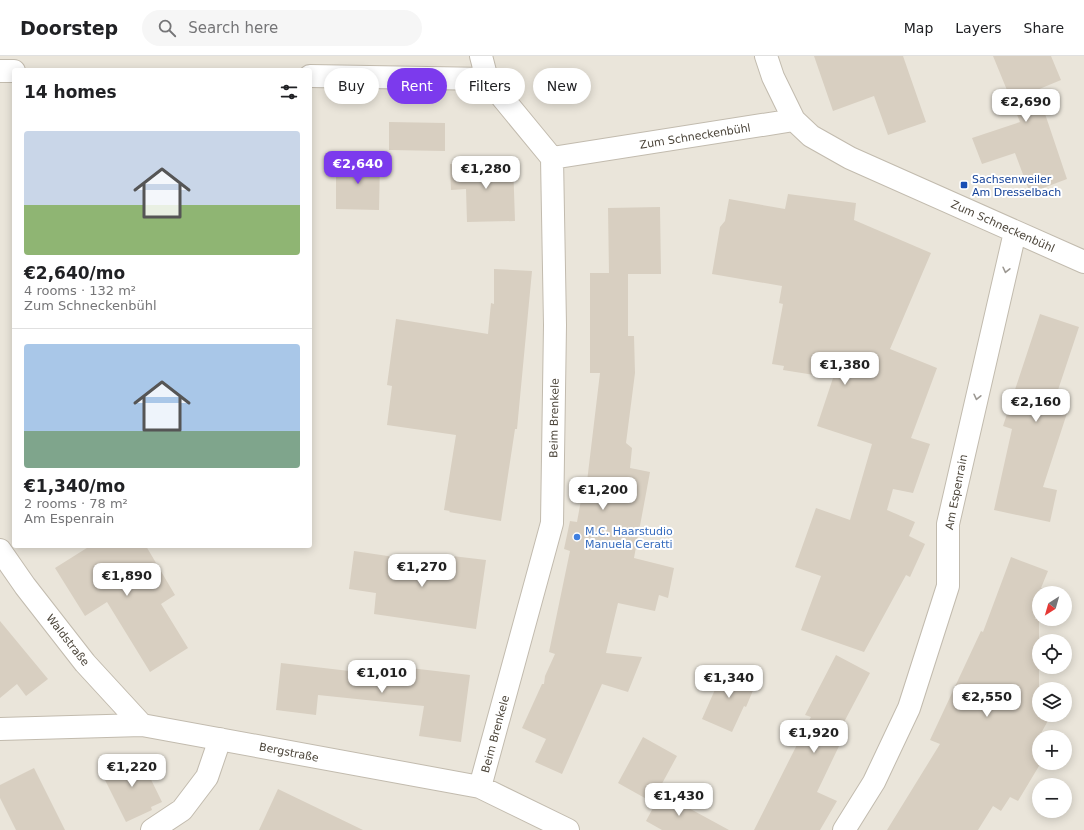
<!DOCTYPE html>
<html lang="en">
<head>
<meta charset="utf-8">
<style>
  :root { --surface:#fff; --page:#f6f6f6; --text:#202124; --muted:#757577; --line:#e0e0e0; --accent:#7c3aed }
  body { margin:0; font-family:"DejaVu Sans",sans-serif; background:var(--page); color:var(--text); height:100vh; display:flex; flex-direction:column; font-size:15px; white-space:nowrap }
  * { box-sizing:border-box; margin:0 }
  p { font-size:13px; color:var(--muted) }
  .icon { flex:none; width:22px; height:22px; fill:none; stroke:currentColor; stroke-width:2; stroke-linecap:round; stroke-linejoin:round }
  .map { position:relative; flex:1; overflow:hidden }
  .sheet { position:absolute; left:12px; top:12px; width:300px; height:480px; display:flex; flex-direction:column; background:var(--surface); border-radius:4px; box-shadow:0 2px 10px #0003 }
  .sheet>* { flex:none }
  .guide { position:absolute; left:324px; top:12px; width:380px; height:36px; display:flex; gap:8px }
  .needle { width:26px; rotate:217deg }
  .tools { position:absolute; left:1032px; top:530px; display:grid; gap:8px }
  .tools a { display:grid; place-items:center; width:40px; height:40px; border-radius:50%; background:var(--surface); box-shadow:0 2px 10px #0003; font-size:20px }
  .price { position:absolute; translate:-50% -34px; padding:0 9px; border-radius:8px; background:#fff; color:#222; font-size:13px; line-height:26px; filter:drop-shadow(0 1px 2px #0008) }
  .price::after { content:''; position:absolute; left:50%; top:24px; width:12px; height:9px; margin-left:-6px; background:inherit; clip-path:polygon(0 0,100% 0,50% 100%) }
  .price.active { background:var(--accent); color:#fff }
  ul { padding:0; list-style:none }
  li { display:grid; align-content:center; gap:8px; height:212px; padding:0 12px }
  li+li { border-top:1px solid var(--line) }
  li span { display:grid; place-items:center; height:124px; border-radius:4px; color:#555 }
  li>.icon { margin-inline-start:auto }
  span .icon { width:72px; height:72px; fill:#fffc; stroke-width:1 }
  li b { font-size:17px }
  h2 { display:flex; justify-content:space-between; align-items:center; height:48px; padding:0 12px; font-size:17px }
  .pill { padding:0 14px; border-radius:18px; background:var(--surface); box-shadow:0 2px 10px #0003; font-size:14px; line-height:36px }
  .pill.active { background:var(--accent); color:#fff }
  header { display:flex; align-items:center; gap:24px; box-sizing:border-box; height:56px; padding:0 20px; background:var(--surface); border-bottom:1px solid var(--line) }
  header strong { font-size:19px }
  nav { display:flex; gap:22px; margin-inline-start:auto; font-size:14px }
  .search { width:280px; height:36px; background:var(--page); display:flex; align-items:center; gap:10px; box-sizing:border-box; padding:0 14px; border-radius:22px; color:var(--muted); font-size:15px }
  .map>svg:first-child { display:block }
  .residential { fill:#eae5da; fill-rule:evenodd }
  .building { fill:#d8cfc1 }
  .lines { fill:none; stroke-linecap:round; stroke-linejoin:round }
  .minor-casing { stroke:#c2bbae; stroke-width:24 }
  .minor { stroke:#fff; stroke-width:22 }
  .oneway { stroke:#9c9892 }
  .transit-dot { fill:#1a4fb4; stroke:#fff; stroke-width:1.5 }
  .shop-dot { fill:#3f7fe0; stroke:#fff; stroke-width:1.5 }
  .labels { text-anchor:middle; stroke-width:4; stroke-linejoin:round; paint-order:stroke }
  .street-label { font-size:11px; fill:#4b4439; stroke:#fff }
  .transit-label { font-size:11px; fill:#164399; stroke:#fff; text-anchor:start }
  .shop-label { font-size:11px; fill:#366cbe; stroke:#fff; text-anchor:start }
</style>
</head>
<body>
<header>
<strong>Doorstep</strong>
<div class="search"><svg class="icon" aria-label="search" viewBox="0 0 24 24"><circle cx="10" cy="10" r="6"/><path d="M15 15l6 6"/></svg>Search here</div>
<nav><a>Map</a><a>Layers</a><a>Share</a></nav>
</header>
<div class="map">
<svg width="1084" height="774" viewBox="0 0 1084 774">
  <rect width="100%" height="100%" fill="#f6f3ec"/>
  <path class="residential" d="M 0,0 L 1084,0 L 1084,774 L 0,774 ZM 14,14 L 310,14 L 310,490 L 14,490 ZM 1039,537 L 1065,537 L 1065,563 L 1039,563 ZM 1039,585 L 1065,585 L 1065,611 L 1039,611 ZM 1039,633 L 1065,633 L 1065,659 L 1039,659 ZM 1039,681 L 1065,681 L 1065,707 L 1039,707 ZM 1039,729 L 1065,729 L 1065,755 L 1039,755 Z"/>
  <path class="building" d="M 814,0 L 903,0 L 926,66 L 888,79 L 874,40 L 833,55 Z
    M 993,0 L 1051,0 L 1061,24 L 1037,34 L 1067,123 L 1030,137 L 1015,97 L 982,108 L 972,82 L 1020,66 Z
    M 389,66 L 445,67 L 445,95 L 389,94 Z
    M 336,105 L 380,106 L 379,154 L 336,153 Z
    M 513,106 L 515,165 L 467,166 L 466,133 L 451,134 L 450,108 Z
    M 788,138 L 856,147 L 854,164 L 931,197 L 890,293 L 937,312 L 911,382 L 930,388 L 913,437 L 893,433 L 887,454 L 915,466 L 909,480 L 925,488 L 910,521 L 906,519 L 864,596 L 801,574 L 821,520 L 795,511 L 816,452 L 850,464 L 872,388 L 817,370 L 833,322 L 783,314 L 784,310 L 772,308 L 783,248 L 779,247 L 782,230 L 712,218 L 720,171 L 725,165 L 729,143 L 785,153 Z
    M 660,151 L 661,218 L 628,218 L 628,280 L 634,280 L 635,317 L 626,387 L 632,392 L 630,412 L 650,416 L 634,502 L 674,512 L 668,542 L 659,539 L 655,555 L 618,547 L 606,597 L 642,601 L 628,636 L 602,628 L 562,718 L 535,706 L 546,683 L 522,672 L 542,628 L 544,628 L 545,620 L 555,598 L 549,596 L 570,495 L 564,493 L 570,465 L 577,466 L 583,433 L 586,434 L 600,317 L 590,317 L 590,217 L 609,217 L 608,152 Z
    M 494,213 L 532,215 L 517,373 L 515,373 L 501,465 L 449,456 L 450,455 L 444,454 L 456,379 L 387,369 L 392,330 L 387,329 L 396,263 L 488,278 L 491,247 L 494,248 Z
    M 1040,258 L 1079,271 L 1054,346 L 1069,351 L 1043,431 L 1057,434 L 1050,466 L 994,454 L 1012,373 L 1003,370 Z
    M 90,490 L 146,490 L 175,539 L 161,548 L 188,592 L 150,616 L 107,546 L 85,560 L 55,512 Z
    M 354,495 L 442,508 L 444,499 L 486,504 L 476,573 L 374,558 L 376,537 L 349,533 Z
    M 1011,501 L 1048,515 L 1041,532 L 1046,534 L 1045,537 L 1039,537 L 1039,553 L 1035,563 L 1039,563 L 1039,631 L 1043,633 L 1039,633 L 1039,659 L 1051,659 L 1039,681 L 1039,710 L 1018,745 L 1010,741 L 1001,755 L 993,750 L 978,774 L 887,774 L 940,688 L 930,684 L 981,575 L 983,576 Z
    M 0,565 L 48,623 L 26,640 L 17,628 L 0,642 Z
    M 836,599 L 870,617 L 834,685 L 840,688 L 817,736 L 837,745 L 820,774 L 754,774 L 811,661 L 805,659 Z
    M 281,607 L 392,620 L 393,610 L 470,619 L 461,686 L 419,680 L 424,650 L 318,639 L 316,659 L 276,654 Z
    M 725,611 L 757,625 L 746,651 L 744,650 L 732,676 L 702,663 Z
    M 643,681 L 677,700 L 652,746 L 618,727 Z
    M 139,699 L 162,746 L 151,751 L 152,754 L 126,766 L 101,716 Z
    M 34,712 L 65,774 L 16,774 L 0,742 L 0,729 Z
    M 278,733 L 363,774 L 259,774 Z
    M 661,737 L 729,774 L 662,774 L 646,765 Z"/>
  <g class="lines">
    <defs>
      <path id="minor" d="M 481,0 L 487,23
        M 766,0 L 773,21 L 794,64 L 811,80 L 850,102 L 1084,206
        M 0,15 L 14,15
        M 310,20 L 487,23 L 552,102 L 794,64
        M 0,494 L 25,530 L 85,607 L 142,669
        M 0,673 L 142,669 L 480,731 L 568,774
        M 480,731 L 552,467 L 555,269 L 552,102
        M 152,774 L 182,754 L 207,721 L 220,683
        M 844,774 L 874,726 L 909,652 L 948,530 L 948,468 L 1015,176"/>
    </defs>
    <use href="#minor" class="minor-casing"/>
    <use href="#minor" class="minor"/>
  </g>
  <defs><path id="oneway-chevron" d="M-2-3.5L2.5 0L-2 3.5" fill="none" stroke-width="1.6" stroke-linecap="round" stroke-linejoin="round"/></defs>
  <g class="oneway">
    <use href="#oneway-chevron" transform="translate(1006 214) rotate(103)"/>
    <use href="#oneway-chevron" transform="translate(977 341) rotate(103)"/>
  </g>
  <rect class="transit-dot" x="960" y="125" width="8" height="8" rx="2"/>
  <circle class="shop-dot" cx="577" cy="481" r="4"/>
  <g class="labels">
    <g class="street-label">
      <text transform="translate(695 80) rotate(-9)" y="4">Zum Schneckenbühl</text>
      <text transform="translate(1003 170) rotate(24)" y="4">Zum Schneckenbühl</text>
      <text transform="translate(554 362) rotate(-89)" y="4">Beim Brenkele</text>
      <text transform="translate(956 436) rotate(-79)" y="4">Am Espenrain</text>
      <text transform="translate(68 584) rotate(52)" y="4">Waldstraße</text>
      <text transform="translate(495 678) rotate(-75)" y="4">Beim Brenkele</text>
      <text transform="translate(289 696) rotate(11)" y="4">Bergstraße</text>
    </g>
    <g class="transit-label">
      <text x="972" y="127">Sachsenweiler<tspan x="972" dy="13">Am Dresselbach</tspan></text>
    </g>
    <g class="shop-label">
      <text x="585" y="479">M.C. Haarstudio<tspan x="585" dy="13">Manuela Ceratti</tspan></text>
    </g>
  </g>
</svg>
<div class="tools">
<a><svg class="needle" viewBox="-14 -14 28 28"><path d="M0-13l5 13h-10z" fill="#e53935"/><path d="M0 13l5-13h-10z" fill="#757577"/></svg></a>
<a><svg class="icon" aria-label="locate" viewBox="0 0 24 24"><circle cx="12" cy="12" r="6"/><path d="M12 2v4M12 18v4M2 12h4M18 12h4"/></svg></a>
<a><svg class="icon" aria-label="layers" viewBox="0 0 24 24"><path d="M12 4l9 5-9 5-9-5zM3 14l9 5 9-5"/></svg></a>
<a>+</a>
<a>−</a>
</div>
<b class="price" style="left:1026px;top:67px">€2,690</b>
<b class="price active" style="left:358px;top:129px">€2,640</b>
<b class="price" style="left:486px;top:134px">€1,280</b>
<b class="price" style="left:845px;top:330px">€1,380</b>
<b class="price" style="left:1036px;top:367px">€2,160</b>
<b class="price" style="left:603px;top:455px">€1,200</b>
<b class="price" style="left:422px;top:532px">€1,270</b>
<b class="price" style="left:127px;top:541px">€1,890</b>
<b class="price" style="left:382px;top:638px">€1,010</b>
<b class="price" style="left:729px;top:643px">€1,340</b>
<b class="price" style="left:987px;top:662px">€2,550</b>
<b class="price" style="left:814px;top:698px">€1,920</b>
<b class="price" style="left:132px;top:732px">€1,220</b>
<b class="price" style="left:679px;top:761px">€1,430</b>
<div class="guide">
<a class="pill">Buy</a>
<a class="pill active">Rent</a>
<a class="pill">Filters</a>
<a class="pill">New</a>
</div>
<section class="sheet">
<h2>14 homes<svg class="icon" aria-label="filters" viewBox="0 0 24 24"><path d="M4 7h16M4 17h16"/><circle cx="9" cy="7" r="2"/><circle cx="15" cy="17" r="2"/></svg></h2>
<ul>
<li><span style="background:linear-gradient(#c9d6e8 60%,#8fb573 0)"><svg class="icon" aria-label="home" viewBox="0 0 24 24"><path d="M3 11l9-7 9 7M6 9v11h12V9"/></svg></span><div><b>€2,640/mo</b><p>4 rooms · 132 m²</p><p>Zum Schneckenbühl</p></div></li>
<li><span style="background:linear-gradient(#a9c7e8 70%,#7fa58c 0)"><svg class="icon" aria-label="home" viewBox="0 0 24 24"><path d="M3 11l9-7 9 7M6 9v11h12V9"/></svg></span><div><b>€1,340/mo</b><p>2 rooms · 78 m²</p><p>Am Espenrain</p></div></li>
</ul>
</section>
</div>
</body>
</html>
